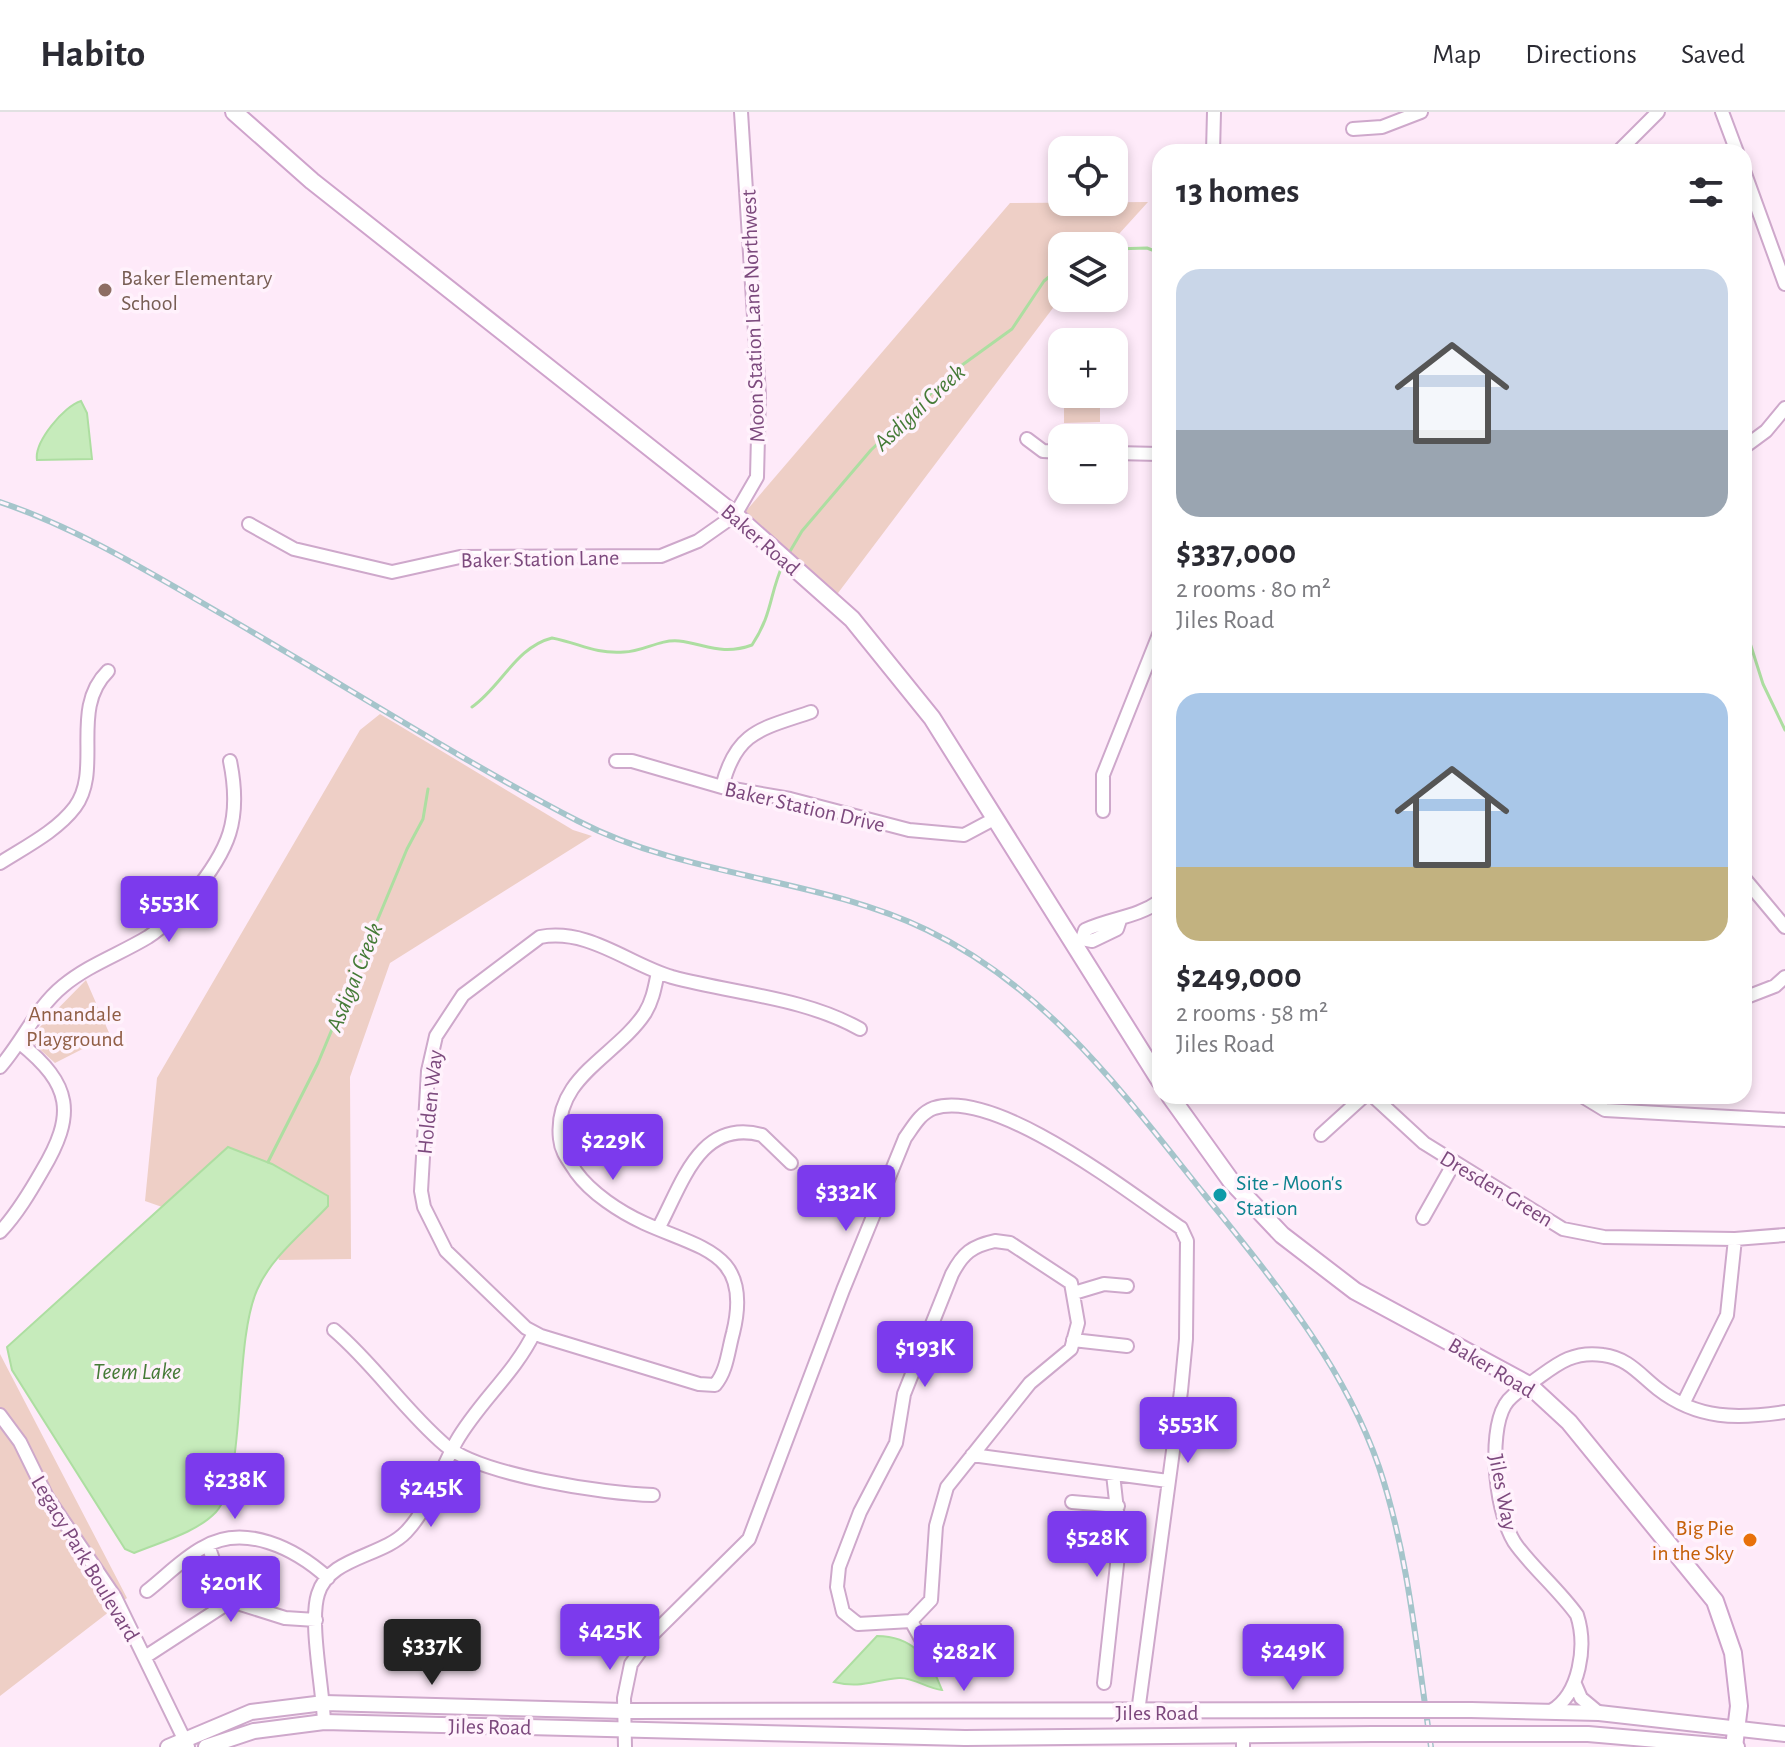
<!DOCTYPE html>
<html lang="en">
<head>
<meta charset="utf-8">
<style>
  :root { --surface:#fff; --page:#f2f2f3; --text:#2b2b33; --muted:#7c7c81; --line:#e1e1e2; --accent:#7c3aed }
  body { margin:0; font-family:"Alegreya Sans",sans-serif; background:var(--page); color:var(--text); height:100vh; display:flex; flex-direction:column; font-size:30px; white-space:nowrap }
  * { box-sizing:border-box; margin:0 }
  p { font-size:26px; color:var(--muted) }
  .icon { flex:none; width:44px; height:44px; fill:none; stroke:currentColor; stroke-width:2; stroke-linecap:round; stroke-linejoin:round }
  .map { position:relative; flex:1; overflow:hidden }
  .drawer { position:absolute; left:1152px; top:32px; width:600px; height:960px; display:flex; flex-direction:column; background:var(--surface); border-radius:24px; box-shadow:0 4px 12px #0003 }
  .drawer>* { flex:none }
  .buttons { position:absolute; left:1048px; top:24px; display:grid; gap:16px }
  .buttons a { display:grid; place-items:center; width:80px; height:80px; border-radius:16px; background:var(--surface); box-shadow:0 4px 12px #0003; font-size:40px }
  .price { position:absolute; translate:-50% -68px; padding:0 18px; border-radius:8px; background:var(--accent); color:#fff; font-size:26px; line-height:52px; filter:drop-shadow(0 2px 4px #0008) }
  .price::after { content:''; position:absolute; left:50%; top:48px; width:24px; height:18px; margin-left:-12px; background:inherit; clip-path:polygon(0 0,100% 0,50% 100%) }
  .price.selected { background:#222; color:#fff }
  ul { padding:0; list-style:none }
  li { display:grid; align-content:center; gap:16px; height:424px; padding:0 24px }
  li span { display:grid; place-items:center; height:248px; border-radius:24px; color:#555 }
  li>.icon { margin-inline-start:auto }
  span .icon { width:144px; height:144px; fill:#fffc; stroke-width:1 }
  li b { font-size:34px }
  h2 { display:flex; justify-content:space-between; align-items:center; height:96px; padding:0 24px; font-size:34px }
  header { display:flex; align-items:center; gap:48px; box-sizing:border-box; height:112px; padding:0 40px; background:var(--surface); border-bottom:2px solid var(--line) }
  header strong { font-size:38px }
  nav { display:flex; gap:44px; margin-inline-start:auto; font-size:28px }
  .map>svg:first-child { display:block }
  .green { fill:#eecfc6 }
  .water { fill:#c6ebbb; stroke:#addea1; stroke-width:2 }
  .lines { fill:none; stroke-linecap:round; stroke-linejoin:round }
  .stream { stroke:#addea1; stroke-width:3 }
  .minor-casing { stroke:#cea8cb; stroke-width:16 }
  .tertiary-casing { stroke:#cea8cb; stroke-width:18 }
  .secondary-casing { stroke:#cfa3cc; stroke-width:20 }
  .minor { stroke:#fff; stroke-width:12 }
  .tertiary { stroke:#fff; stroke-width:14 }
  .secondary { stroke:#fff; stroke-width:16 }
  .rail-casing { stroke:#a5c5cb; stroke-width:6 }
  .rail { stroke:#fff2fc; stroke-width:3; stroke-dasharray:9; stroke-linecap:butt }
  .tertiary-bridge-casing { stroke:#cea8cb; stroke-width:18; stroke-linecap:butt }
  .tertiary-bridge { stroke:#fff; stroke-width:14 }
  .education-dot { fill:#8d6e63; stroke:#fff2fc; stroke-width:3 }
  .culture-dot { fill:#0f9aa8; stroke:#fff2fc; stroke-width:3 }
  .food-dot { fill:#e8710a; stroke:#fff2fc; stroke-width:3 }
  .labels { text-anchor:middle; stroke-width:7; stroke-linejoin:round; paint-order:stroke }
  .education-label { font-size:22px; fill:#785e54; stroke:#fff2fc; text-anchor:start }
  .street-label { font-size:22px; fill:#7c497d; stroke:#fff2fc }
  .park-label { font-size:22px; fill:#905e45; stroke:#fff2fc }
  .culture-label { font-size:22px; fill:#0d838f; stroke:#fff2fc; text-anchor:start }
  .food-label { font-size:22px; fill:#c56008; stroke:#fff2fc; text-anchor:end }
  .water-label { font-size:24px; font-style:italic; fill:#467b38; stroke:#fff2fc }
</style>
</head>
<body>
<header>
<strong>Habito</strong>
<nav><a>Map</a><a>Directions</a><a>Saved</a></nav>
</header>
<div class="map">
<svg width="1785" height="1635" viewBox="0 0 1785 1635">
  <rect width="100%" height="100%" fill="#feeaf9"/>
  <path class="green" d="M 1148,90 L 1108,134 L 1062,134 L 1062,184 L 832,489 L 740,406 L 1010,91 Z
    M 1100,293 L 1100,310 L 1064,311 L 1064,294 Z
    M 380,602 L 573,718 L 592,724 L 390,851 L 350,965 L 351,1147 L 279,1148 L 251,1075 L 199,1108 L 145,1089 L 157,966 L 360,618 Z
    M 86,868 L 110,923 L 55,951 L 34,932 L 34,921 Z
    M 0,1242 L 127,1486 L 0,1584 Z"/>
  <path class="water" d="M 81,289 L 87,301 L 92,347 L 37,348 C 34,330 64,294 81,289 Z
    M 228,1035 L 272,1052 L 328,1084 L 328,1094 C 304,1120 271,1145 257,1178 C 233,1233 247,1367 216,1400 C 196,1421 160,1430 134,1441 L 125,1437 L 12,1258 L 7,1235 Z
    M 877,1524 C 912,1524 930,1546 942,1578 C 927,1577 914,1565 899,1566 C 873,1568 862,1577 834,1570 Z"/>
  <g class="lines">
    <path class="stream" d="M 1114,137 L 1147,136 L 1160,141
      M 789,441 L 802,419 L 871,338 L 958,256 L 1012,217 L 1044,169 L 1062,154
      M 1744,512 L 1763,572 L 1785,618
      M 472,595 C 501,575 516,535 552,526 C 580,531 592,542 624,540 C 643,540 659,527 679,529 C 705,532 722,544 752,533 C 773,501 769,483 783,452
      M 268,1050 L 318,951 L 407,737 L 423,707 L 428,677"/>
    <defs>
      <path id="minor" d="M 1722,0 L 1737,40
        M 1353,17 L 1382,15 L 1421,0
        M 1213,40 L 1214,0
        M 1618,40 L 1658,0
        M 1744,59 L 1785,172
        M 1027,327 L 1043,339 L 1062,340
        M 1747,333 L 1766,319 L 1785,296
        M 1114,341 L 1160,342
        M 249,412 L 294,437 L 392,460 L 460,445 L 661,444 L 698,429 L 735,403 L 757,365 L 759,283 L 741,0
        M 616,649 L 632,649 L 722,675 L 790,687 L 909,718 L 964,723 L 994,707
        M 722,675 C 736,619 761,617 811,600
        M 1103,699 L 1103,663 L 1160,520
        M 0,751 C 25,735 57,719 75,695 C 103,657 69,597 108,559
        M 1744,766 L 1785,815
        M 1082,827 L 1092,829 L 1117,817 L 1120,808
        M 1074,832 L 1082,827 L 1085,818 C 1110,806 1136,806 1160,789
        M 658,860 C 655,874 653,888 645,901 C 616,945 553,965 560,1027 C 561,1040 569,1049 576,1060 C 591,1081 620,1100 644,1111 C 701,1137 753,1140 733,1221 C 728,1239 727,1259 715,1273 L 699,1272 L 541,1224 L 526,1216 L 446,1139 L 424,1095 L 421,1079 L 428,959 L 436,924 L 463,883 L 540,825 C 589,816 628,852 672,865 C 735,882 803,885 860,917
        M 1744,886 L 1775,874 L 1785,865
        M 0,955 C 23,929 36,896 63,874 C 88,853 120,842 148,825 C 165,814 179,798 192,783 C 229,738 242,708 230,649
        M 1373,984 L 1424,1031 L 1563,1117 L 1604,1125 L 1735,1127 L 1785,1123
        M 1582,984 L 1605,998 L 1785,1008
        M 1321,1023 L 1364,984
        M 1423,1106 L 1454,1051
        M 659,1115 C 682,1072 700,1006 762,1023 L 791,1051
        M 0,1120 C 17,1102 30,1080 42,1059 C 76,1002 72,973 20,931
        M 995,1129 L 1010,1131 L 1071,1171 L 1078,1211 L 1071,1237 L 1030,1271 L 947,1375 L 936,1414 L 931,1488 L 911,1509 L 858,1512 L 843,1500 L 837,1475 L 839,1455 L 860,1400 L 896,1331 L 904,1282 L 952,1162 C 963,1141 972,1134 995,1129 Z
        M 1074,1181 L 1104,1172 L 1127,1174
        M 334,1218 C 375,1253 404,1298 445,1333 C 479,1363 606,1382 653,1383
        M 1073,1228 L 1127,1234
        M 1683,1292 L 1727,1203 L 1735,1127
        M 0,1303 L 20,1330 L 47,1385 L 115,1485 L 188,1635
        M 972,1343 L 1168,1369
        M 1072,1390 L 1118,1394
        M 208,1433 L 228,1491
        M 147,1479 C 165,1465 182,1447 202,1436 C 244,1410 296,1437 328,1466
        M 911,1509 L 925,1534 L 955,1546
        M 145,1545 L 231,1489 L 285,1506 L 316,1508
        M 1104,1571 L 1120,1425 L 1113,1362
        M 1575,1572 L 1581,1586 L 1599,1601
        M 1551,1599 C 1580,1582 1587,1534 1577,1503 C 1559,1478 1535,1458 1517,1434 C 1496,1407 1487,1323 1505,1293 C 1510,1284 1519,1279 1528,1273 C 1553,1256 1569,1238 1603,1243 C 1628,1246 1640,1263 1658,1277 C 1698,1308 1738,1307 1785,1300
        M 324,1610 C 323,1577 309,1510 318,1482 C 329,1445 382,1445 406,1420 C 429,1396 440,1359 456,1330 C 478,1291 514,1262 534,1221
        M 1243,1623 L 1243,1635
        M 625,1635 L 624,1586 L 631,1552 L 652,1523 L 749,1427 L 843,1178 L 905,1026 C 913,1015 920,1001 934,996 C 997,976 1129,1081 1181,1116 L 1187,1129 L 1186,1227 L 1181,1279 L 1138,1600"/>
      <path id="tertiary" d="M 1471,1598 L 1599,1601 L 1785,1622
        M 1478,1622 L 1588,1622 L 1737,1635
        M 168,1635 L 251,1600 L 324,1591 L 624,1599 L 1374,1598
        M 206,1635 L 254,1619 L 324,1610 L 965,1626 L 1373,1622"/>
      <path id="secondary" d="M 234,0 L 312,69 L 735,403 L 852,507 L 932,606 L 1160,969
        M 1170,984 L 1231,1069 L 1282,1123 L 1355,1179 L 1529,1273 L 1569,1310 L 1715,1489 L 1733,1541 L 1739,1594 L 1734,1635"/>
    </defs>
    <use href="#minor" class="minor-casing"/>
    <use href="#tertiary" class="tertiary-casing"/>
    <use href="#secondary" class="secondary-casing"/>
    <use href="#minor" class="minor"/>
    <use href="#tertiary" class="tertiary"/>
    <use href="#secondary" class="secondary"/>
    <defs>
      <path id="rail" d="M 0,390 C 77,416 147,459 218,500 C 338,569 455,645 578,709 C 688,766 817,765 927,818 C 1047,876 1123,981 1204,1082 C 1272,1167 1343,1251 1379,1355 C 1409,1444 1417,1542 1431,1635"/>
    </defs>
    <use href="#rail" class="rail-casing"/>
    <use href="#rail" class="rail"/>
    <defs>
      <path id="tertiary-bridge" d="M 1374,1598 L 1471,1598
        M 1373,1622 L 1478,1622"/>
    </defs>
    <use href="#tertiary-bridge" class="tertiary-bridge-casing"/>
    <use href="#tertiary-bridge" class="tertiary-bridge"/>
  </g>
  <circle class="education-dot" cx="105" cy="178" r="8"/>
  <circle class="culture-dot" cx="1220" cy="1083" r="8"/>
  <circle class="food-dot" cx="1750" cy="1428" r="8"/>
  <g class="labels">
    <g class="education-label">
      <text x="121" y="173">Baker Elementary<tspan x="121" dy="25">School</tspan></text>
    </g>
    <g class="street-label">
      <text transform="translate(752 204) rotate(-92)" y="8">Moon Station Lane Northwest</text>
      <text transform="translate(761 427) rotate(41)" y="8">Baker Road</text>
      <text transform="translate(540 446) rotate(-1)" y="8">Baker Station Lane</text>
      <text transform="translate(805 694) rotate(13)" y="8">Baker Station Drive</text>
      <text transform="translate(429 990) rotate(-84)" y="8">Holden Way</text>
      <text transform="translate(1497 1076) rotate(31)" y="8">Dresden Green</text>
      <text transform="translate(1492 1255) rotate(31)" y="8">Baker Road</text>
      <text transform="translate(1504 1380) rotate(79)" y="8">Jiles Way</text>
      <text transform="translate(86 1446) rotate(59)" y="8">Legacy Park Boulevard</text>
      <text x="1157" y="1608">Jiles Road</text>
      <text transform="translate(490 1614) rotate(1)" y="8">Jiles Road</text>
    </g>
    <g class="park-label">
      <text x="75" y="909">Annandale<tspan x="75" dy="25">Playground</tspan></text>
    </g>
    <g class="culture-label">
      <text x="1236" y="1078">Site - Moon's<tspan x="1236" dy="25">Station</tspan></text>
    </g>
    <g class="food-label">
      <text x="1734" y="1423">Big Pie<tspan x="1734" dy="25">in the Sky</tspan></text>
    </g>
    <g class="water-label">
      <text transform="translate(919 295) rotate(-43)" y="8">Asdigai Creek</text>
      <text transform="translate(354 865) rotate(-68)" y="8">Asdigai Creek</text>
      <text x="137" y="1267">Teem Lake</text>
    </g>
  </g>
</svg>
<div class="buttons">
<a><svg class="icon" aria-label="locate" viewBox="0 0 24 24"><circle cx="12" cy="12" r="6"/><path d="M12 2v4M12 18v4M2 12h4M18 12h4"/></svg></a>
<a><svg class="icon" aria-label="layers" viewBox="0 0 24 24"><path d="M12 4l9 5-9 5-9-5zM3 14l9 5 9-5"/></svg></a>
<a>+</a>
<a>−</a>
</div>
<b class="price" style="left:169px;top:832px">$553K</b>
<b class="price" style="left:613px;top:1070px">$229K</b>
<b class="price" style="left:846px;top:1121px">$332K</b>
<b class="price" style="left:925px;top:1277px">$193K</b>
<b class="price" style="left:1188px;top:1353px">$553K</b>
<b class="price" style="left:235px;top:1409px">$238K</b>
<b class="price" style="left:431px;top:1417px">$245K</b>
<b class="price" style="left:1097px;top:1467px">$528K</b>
<b class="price" style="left:231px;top:1512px">$201K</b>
<b class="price" style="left:610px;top:1560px">$425K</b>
<b class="price selected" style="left:432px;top:1575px">$337K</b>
<b class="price" style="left:1293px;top:1580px">$249K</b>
<b class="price" style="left:964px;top:1581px">$282K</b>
<section class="drawer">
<h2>13 homes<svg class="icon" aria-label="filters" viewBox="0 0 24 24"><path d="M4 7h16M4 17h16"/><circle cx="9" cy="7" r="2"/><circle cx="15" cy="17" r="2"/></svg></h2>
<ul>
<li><span style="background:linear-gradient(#c9d6e8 65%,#9aa5b1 0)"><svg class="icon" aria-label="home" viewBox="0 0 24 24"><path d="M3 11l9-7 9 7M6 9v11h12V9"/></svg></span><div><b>$337,000</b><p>2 rooms · 80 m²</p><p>Jiles Road</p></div></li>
<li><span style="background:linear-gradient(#a9c7e8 70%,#c2b280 0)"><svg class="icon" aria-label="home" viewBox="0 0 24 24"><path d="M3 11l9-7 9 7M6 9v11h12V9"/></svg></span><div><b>$249,000</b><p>2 rooms · 58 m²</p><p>Jiles Road</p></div></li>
</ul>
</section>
</div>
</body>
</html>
